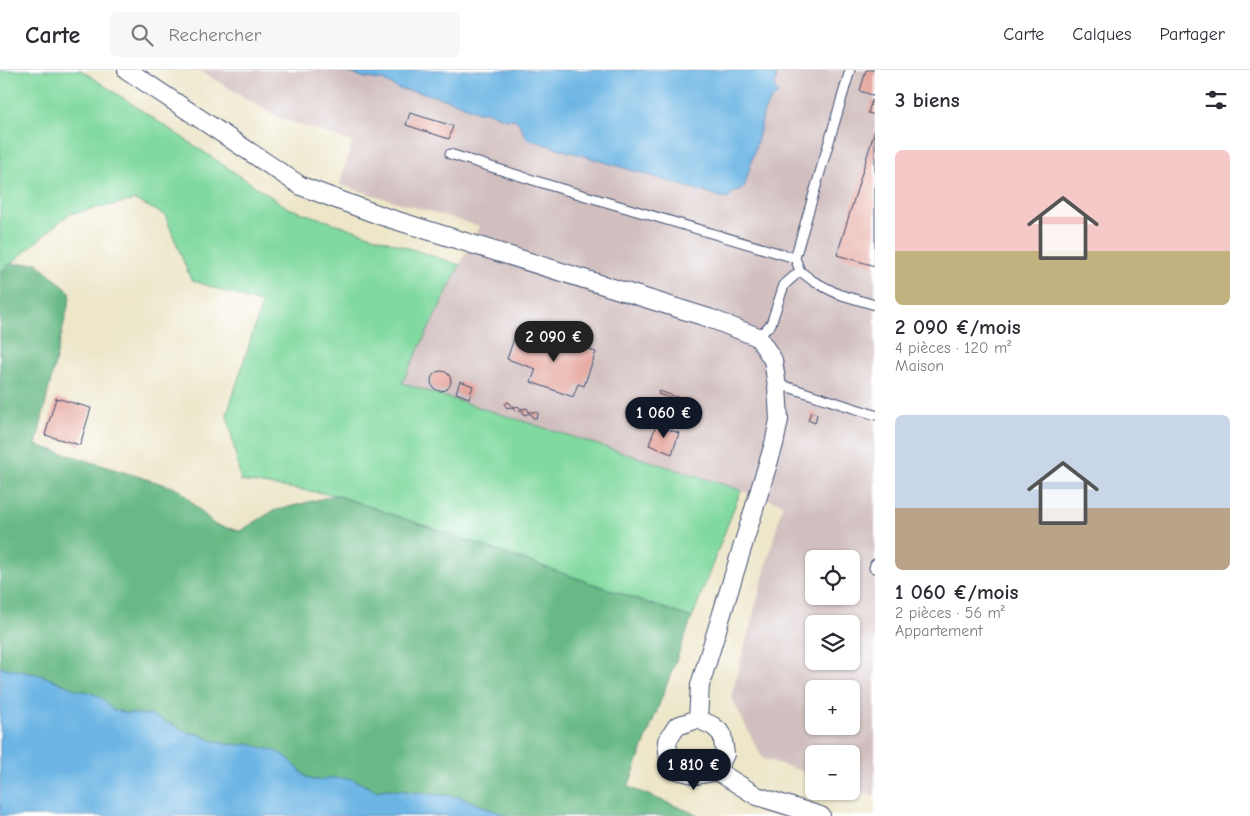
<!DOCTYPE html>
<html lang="fr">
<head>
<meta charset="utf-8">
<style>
  :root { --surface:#fff; --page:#f7f7f7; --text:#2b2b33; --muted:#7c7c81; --line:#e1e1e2; --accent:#111827 }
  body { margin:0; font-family:"Comic Neue",sans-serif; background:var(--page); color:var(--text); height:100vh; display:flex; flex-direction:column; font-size:19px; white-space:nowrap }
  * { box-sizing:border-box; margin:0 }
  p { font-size:16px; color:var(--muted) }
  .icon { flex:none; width:28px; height:28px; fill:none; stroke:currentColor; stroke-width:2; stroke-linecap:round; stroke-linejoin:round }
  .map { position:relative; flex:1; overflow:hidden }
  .panel { display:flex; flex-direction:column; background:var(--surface); width:375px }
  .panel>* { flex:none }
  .tools { position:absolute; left:805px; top:480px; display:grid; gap:10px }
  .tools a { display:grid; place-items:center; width:55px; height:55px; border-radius:8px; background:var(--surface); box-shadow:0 1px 4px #0004; font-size:25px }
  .price { position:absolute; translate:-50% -42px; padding:0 11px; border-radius:18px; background:var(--accent); color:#fff; font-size:16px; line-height:32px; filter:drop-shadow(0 1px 2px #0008) }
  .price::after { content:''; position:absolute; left:50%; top:30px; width:15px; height:11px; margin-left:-8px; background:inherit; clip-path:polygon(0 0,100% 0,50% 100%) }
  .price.on { background:#222; color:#fff }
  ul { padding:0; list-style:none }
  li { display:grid; align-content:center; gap:10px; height:265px; padding:0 20px }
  li span { display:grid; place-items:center; height:155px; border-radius:8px; color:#555 }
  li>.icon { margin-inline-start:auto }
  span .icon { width:90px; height:90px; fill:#fffc; stroke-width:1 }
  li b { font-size:21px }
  h2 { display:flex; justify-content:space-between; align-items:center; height:60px; padding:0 20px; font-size:21px }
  header { display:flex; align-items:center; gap:30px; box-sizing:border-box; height:70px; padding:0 25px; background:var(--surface); border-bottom:1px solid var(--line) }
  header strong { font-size:24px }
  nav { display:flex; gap:28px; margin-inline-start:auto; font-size:18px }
  .search { width:350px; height:45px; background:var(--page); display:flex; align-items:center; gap:12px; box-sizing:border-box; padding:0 18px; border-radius:8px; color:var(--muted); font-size:19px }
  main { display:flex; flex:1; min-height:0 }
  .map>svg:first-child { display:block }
  .industrial { fill:#d1bfbf; fill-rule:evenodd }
  .green { fill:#80d99e; stroke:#4e847e }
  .forest { fill:#68b985; stroke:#427472 }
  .water { fill:#6cb5e4; stroke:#4472a1 }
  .building { fill:#e5a59c }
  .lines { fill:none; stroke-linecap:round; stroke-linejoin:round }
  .lane-casing { stroke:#3a4a6e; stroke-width:11 }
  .street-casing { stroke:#3a4a6e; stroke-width:20 }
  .lane { stroke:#fff; stroke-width:9 }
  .street { stroke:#fff; stroke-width:18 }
</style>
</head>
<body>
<header>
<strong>Carte</strong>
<div class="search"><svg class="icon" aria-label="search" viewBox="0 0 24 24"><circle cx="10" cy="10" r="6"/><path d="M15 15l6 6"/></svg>Rechercher</div>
<nav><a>Carte</a><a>Calques</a><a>Partager</a></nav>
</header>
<main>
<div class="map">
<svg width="875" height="746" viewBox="0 0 875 746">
  <rect width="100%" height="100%" fill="#fff"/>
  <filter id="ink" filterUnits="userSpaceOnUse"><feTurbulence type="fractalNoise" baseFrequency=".02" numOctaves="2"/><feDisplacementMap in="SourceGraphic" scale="10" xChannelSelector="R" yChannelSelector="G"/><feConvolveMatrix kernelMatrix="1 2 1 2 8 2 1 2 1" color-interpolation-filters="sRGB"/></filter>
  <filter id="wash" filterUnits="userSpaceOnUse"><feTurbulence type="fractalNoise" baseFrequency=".0096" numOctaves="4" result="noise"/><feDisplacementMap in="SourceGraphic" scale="20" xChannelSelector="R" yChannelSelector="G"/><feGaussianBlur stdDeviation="1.12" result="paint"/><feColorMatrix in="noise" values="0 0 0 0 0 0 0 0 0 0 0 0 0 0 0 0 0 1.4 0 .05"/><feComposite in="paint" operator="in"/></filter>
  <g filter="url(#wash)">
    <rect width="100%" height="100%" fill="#ede6c9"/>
    <path class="industrial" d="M 199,0 L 875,0 L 875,726 L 851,718 L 851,684 L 814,684 L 814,705 L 762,688 L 731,627 L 783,434 L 402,313 L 479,156 L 340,115 L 352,72 L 279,48 ZM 814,489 L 851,489 L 851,526 L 814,526 ZM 814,554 L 851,554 L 851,591 L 814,591 ZM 814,619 L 851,619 L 851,656 L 814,656 Z"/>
    <path class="green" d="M 0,0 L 81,0 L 288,138 L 460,195 L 402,313 L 741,420 L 692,548 L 336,425 L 241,411 L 227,344 L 262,234 L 191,210 L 165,145 L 135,130 L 69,144 L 0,203 Z"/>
    <path class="forest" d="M 37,193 L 71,223 L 36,375 L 179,419 L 215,455 L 240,461 L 273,441 L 336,425 L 692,548 L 628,717 L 701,746 L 507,746 L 460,727 L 386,719 L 378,721 L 372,719 L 358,711 L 329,708 L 322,710 L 313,710 L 308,708 L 292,692 L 284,685 L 248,674 L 241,675 L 225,674 L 211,670 L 198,664 L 189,663 L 171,654 L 165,652 L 151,645 L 124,643 L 120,641 L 112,640 L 105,631 L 88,622 L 77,620 L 41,605 L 0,597 L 0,203 L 10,194 Z"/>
    <path class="water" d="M 340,0 L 777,0 L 775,18 L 778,23 L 776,26 L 771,30 L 764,41 L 759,65 L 744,118 L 733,122 L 728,129 L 527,69 L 518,52 L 514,49 L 506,49 L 488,42 L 478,42 L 455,32 L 420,22 L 399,19 L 382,10 L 365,8 Z
      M 0,597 L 41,605 L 77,620 L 88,622 L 98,626 L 105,631 L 112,640 L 120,641 L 124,643 L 151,645 L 165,652 L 171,654 L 189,663 L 198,664 L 211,670 L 225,674 L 241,675 L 248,674 L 275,681 L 284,685 L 292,692 L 307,708 L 313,710 L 322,710 L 329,708 L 352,709 L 372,719 L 378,721 L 386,719 L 460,727 L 507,746 L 0,746 Z"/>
    <g id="blocks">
      <path class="building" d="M 866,0 L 875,0 L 875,26 L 860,21 Z
        M 872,30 L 875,31 L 875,45 L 868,43 Z
        M 410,43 L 453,56 L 449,69 L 406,55 Z
        M 875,60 L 875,196 L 837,185 Z
        M 515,266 L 551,278 L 555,267 L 596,282 L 584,316 L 578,314 L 573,327 L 531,312 L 536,299 L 507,289 Z
        M431 311a10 10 0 1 1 20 0a10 10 0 1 1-20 0Z
        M 460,311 L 473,316 L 469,328 L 456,323 Z
        M 659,321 L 686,330 L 685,333 L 658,324 Z
        M 56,328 L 91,338 L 80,375 L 45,365 Z
        M 508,332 L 510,333 L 511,335 L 515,337 L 518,336 L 520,338 L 523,339 L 527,338 L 529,342 L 537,342 L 538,344 L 538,346 L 536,348 L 533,348 L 532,345 L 528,343 L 526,345 L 523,344 L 523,341 L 519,340 L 515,341 L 514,338 L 510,337 L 507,338 L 505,335 L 506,333 Z
        M 811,342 L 817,344 L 815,353 L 808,350 Z
        M 656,355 L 679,363 L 672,384 L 649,375 Z"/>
    </g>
  </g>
  <g filter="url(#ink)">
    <use href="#blocks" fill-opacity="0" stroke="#3a4a6e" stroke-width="1"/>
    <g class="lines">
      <defs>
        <path id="lane" d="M 850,0 L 795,188 L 800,201 L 813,211 L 838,224 L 875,235
          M 450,84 L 552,116 L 795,188
          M 758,267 L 771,254 L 784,215 L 800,201
          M 777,316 L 788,317 L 875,345
          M 875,494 L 874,498 L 875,498"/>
        <path id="street" d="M 127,0 L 301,116 L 382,146 L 709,248 L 758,267 L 773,290 L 777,316 L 779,350 L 774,374 L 700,615 L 698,649
          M 698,649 L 713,656 L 722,664 L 725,684 L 717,701 L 697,705 L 677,700 L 669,691 L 667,671 L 677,656 Z
          M 717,701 L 757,726 L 821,746"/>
      </defs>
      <use href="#lane" class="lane-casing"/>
      <use href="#street" class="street-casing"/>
      <use href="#lane" class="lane"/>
      <use href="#street" class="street"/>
    </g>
  </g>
</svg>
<div class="tools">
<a><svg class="icon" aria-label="locate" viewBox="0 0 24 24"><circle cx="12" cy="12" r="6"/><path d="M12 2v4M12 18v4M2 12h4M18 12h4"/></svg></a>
<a><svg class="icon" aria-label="layers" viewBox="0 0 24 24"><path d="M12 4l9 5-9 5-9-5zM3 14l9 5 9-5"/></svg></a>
<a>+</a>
<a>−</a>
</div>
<b class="price on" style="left:554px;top:293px">2 090 €</b>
<b class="price" style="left:664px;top:369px">1 060 €</b>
<b class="price" style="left:694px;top:721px">1 810 €</b>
</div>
<section class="panel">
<h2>3 biens<svg class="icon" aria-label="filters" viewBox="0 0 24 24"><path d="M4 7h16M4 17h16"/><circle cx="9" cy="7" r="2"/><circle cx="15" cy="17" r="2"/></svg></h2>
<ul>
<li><span style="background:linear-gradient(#f6c9c9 65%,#c2b280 0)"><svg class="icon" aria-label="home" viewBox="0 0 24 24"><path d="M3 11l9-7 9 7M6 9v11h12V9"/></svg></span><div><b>2 090 €/mois</b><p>4 pièces · 120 m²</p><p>Maison</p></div></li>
<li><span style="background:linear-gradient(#c9d6e8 60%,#b9a48a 0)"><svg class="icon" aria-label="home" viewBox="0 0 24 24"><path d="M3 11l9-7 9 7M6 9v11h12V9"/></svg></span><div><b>1 060 €/mois</b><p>2 pièces · 56 m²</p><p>Appartement</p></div></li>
</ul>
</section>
</main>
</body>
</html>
